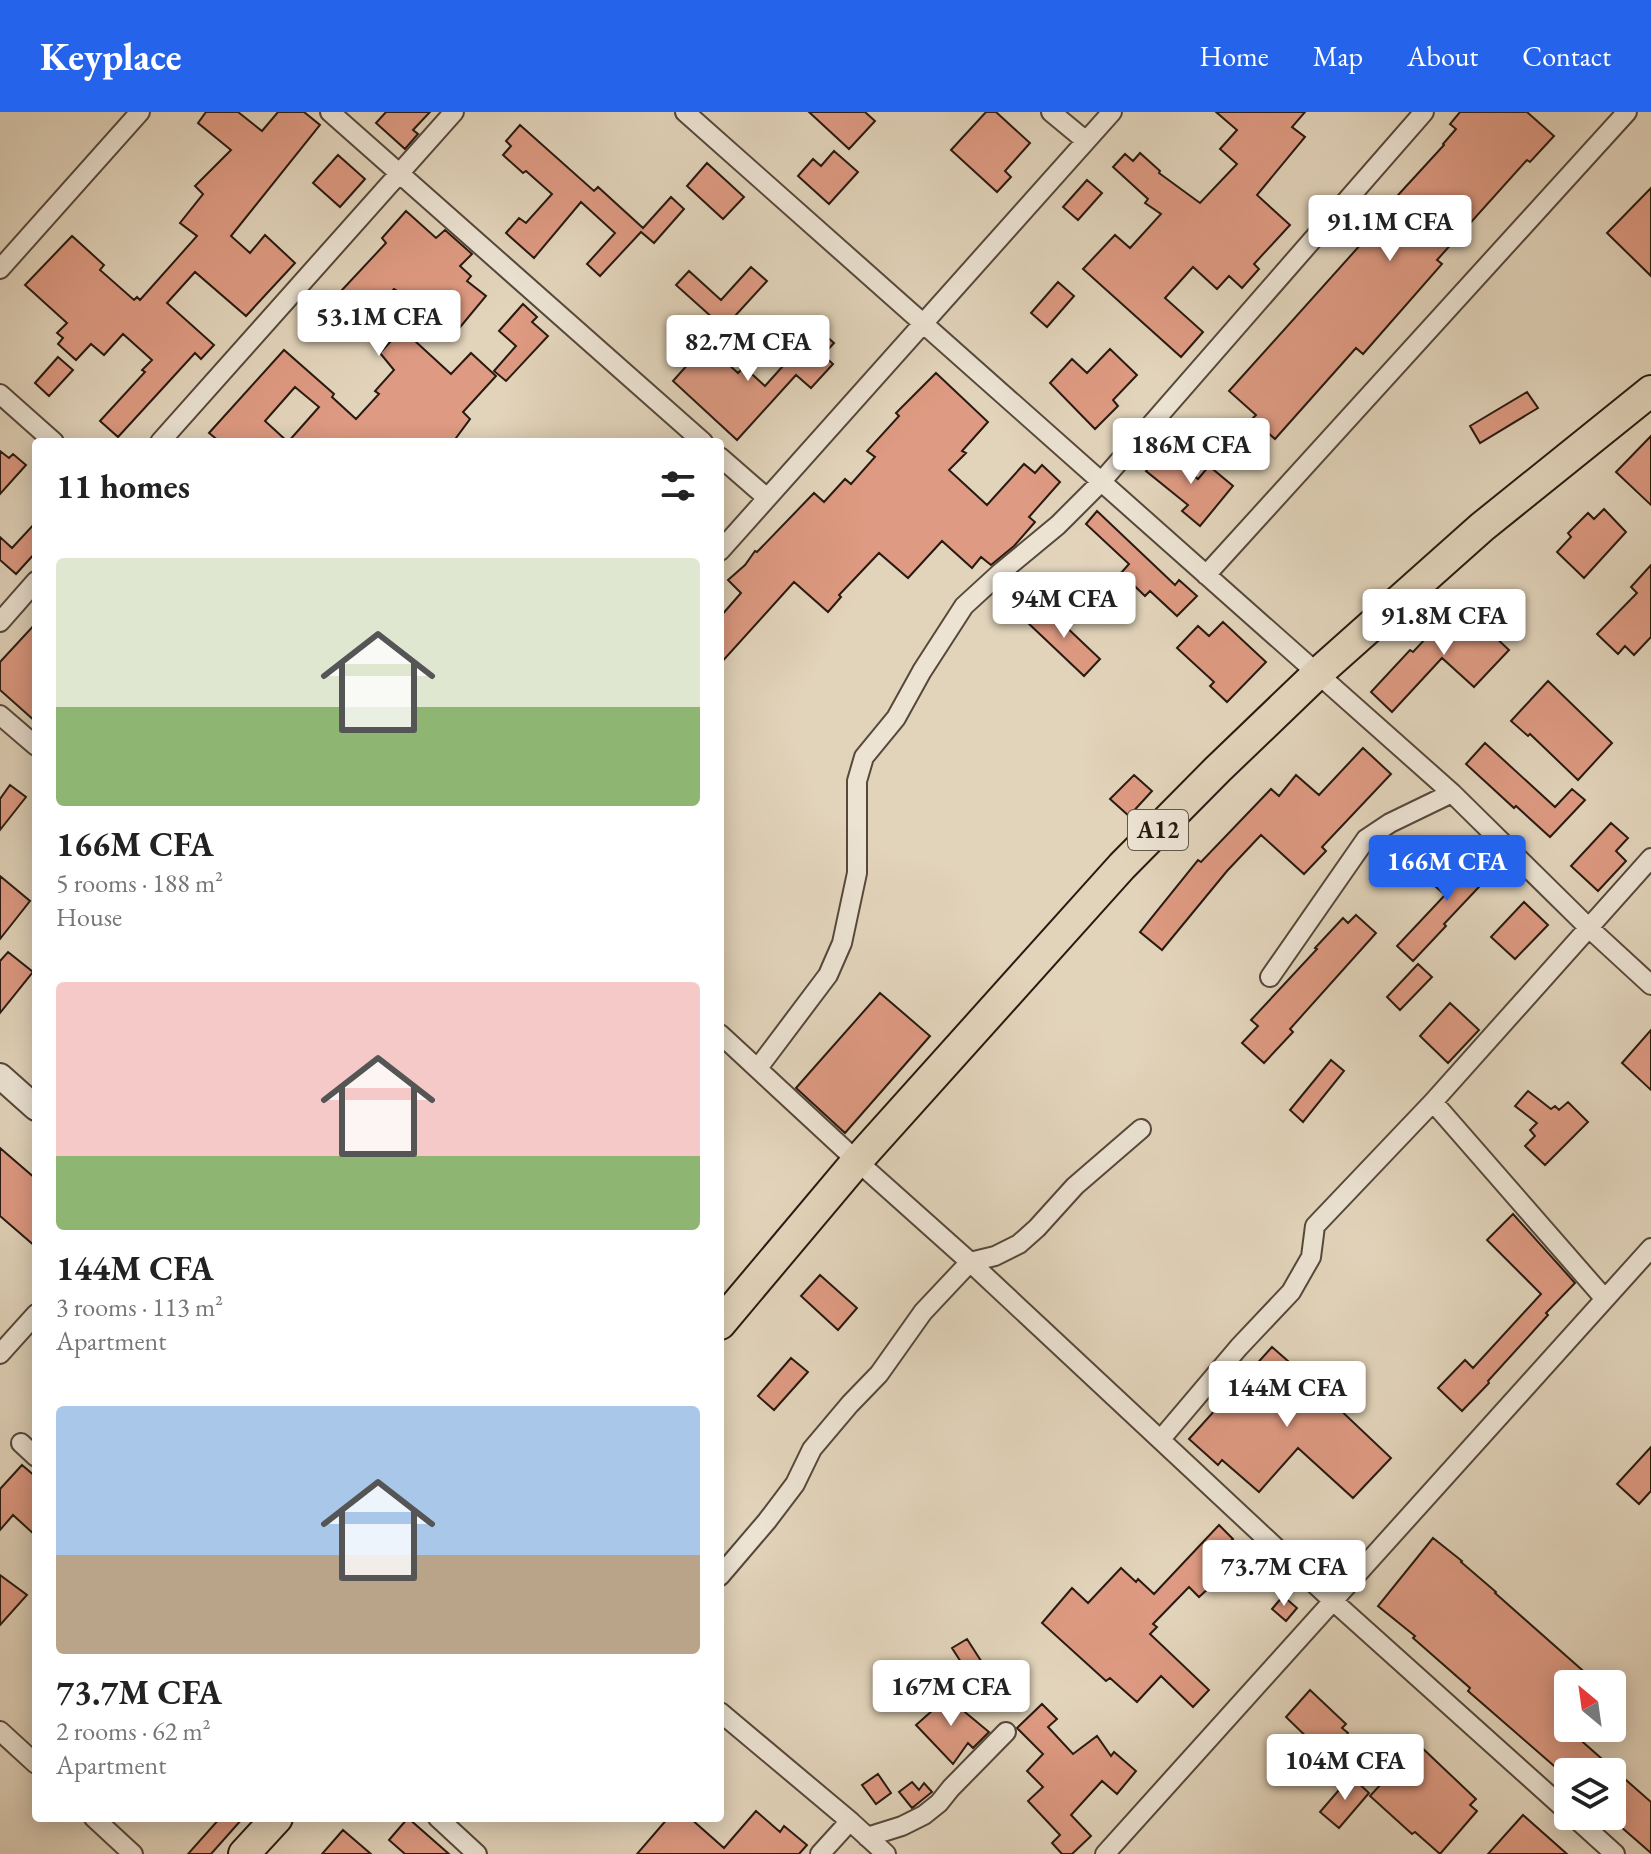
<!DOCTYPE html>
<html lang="en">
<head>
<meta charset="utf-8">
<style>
  :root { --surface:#fff; --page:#f2f2f2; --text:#222; --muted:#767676; --accent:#2563eb }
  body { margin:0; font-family:"EB Garamond",serif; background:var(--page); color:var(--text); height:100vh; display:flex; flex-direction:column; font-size:30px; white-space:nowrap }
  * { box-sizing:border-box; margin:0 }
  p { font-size:26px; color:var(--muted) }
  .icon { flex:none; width:44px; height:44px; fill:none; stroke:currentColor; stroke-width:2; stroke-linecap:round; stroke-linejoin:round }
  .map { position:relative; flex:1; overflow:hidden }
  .sheet { position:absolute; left:32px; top:326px; width:692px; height:1384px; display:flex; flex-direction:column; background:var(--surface); border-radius:8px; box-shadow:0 4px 20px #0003 }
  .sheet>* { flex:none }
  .needle { width:52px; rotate:331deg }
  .tools { position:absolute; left:1554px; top:1558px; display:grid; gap:16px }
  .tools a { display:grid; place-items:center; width:72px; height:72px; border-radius:8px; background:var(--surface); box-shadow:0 4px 20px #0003; font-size:40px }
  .price { position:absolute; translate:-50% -68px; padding:0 18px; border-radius:8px; background:#fff; color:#222; font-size:26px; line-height:52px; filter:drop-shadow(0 2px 4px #0008) }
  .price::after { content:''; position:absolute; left:50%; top:48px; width:24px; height:18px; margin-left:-12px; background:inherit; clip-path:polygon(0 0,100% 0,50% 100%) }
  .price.selected { background:var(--accent); color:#fff }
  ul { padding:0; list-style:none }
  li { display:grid; align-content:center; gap:16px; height:424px; padding:0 24px }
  li span { display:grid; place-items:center; height:248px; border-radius:8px; color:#555 }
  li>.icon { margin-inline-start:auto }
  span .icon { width:144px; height:144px; fill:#fffc; stroke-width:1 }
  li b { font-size:34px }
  h2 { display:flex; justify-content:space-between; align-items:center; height:96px; padding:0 24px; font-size:34px }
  header { display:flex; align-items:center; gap:48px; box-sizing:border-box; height:112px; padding:0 40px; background:var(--accent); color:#fff }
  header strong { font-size:38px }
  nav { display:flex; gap:44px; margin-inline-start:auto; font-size:28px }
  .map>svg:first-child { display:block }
  .building { fill:#de9a82; stroke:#281a10; stroke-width:2; fill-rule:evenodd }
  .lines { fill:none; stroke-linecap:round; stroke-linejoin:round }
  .minor-casing { stroke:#56483b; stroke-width:22 }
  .tertiary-casing { stroke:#56483b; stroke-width:28 }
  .primary-casing { stroke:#281a10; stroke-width:34 }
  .minor { stroke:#ece3d3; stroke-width:18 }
  .tertiary { stroke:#ece3d3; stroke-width:24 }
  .primary { stroke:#e2d4bb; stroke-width:30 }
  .labels { text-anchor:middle; stroke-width:6; stroke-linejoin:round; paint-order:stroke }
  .shield { fill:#ece3d3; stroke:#63564a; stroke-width:2 }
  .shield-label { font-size:24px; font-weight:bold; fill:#281a10 }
</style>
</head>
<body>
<header>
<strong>Keyplace</strong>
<nav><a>Home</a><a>Map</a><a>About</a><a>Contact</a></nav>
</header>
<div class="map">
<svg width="1651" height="1742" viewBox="0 0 1651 1742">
  <rect width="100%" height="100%" fill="#e2d4bb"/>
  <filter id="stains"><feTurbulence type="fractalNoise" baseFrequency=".0025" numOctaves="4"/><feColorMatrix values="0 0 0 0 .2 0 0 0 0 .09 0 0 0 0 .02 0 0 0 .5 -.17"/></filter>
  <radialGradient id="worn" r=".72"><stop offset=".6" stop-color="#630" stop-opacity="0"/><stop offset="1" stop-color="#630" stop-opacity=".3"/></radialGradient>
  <path class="building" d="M 206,0 L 238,0 L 262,19 L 278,0 L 304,0 L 320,13 L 231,124 L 250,141 L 265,123 L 295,151 L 246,204 L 195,160 L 167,191 L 214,233 L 201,247 L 195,241 L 118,325 L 100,309 L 145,260 L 142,258 L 152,248 L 123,222 L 104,243 L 91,232 L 76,248 L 58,232 L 63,226 L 57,221 L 67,211 L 25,173 L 72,124 L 104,153 L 100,158 L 134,188 L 137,185 L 140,188 L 197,124 L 180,111 L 203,82 L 195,74 L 231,38 L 198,11 Z
    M 386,0 L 430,0 L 413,18 L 418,22 L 405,37 L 376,11 Z
    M 809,0 L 865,0 L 875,9 L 849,37 Z
    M 986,0 L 996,0 L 1030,31 L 1005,59 L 1011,65 L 997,80 L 951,38 Z
    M 1216,0 L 1305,0 L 1292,15 L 1305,25 L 1257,83 L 1290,113 L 1254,152 L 1259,157 L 1242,176 L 1229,164 L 1217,177 L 1193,155 L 1165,186 L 1203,220 L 1181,245 L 1083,157 L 1115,123 L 1130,136 L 1161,102 L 1145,91 L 1148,87 L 1113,55 L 1125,42 L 1133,49 L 1140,41 L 1160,59 L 1159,61 L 1200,91 L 1237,52 L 1220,37 L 1237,18 Z
    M 1460,0 L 1527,0 L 1554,24 L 1530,50 L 1527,48 L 1437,148 L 1442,152 L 1363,242 L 1356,236 L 1275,327 L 1252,307 L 1256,303 L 1229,279 L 1371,121 L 1391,97 L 1388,94 L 1444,33 L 1443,32 L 1456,17 L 1450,12 Z
    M 520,13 L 594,79 L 598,75 L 643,116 L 671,85 L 684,97 L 654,131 L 641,120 L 600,164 L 587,152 L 615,121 L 581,90 L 534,146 L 506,121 L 519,106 L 526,111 L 552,82 L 526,59 L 523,61 L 503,43 L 511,34 L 506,29 Z
    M 834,39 L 858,60 L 829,92 L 798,64 L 813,47 L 821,54 Z
    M 338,43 L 365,67 L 340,95 L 313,71 Z
    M 707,51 L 744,85 L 723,107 L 687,74 Z
    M 1087,68 L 1102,81 L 1078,108 L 1063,95 Z
    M 1651,76 L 1651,164 L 1607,121 Z
    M 406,99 L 436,126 L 445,118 L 472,142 L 460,154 L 471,164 L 467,169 L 486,184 L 456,220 L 437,205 L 415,229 L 451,262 L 471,241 L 496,264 L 463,300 L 470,307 L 453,330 L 220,330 L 209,321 L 284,238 L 334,282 L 332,285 L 356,307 L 379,282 L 375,279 L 394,258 L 380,241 L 423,194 L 394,177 L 356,218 L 328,193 L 386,131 L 382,126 ZM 295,275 L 319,295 L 288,330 L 265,309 Z
    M 751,155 L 767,169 L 724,216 L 676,173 L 689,159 L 721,188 Z
    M 1058,170 L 1074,184 L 1047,215 L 1031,201 Z
    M 523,192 L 537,205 L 532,210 L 548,224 L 506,269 L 494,259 L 516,234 L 499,219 Z
    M 817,216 L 834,231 L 823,243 L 833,252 L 811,276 L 796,263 L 737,328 L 673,269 L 706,232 L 738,261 L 744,255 L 765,274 Z
    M 1110,237 L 1137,263 L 1113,288 L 1118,294 L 1095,317 L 1050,271 L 1072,247 L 1087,261 Z
    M 58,245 L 73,258 L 49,284 L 35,271 Z
    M 936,261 L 988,310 L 962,339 L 966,341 L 949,358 L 987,393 L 1024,352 L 1035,361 L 1042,353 L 1060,370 L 1029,405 L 1035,410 L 1014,434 L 991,453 L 981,445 L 972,456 L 942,429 L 908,466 L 879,441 L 839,483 L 841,485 L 828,500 L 794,470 L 720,552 L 720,505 L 741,481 L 728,468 L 745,453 L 755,439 L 757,440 L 814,381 L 824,390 L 845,367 L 851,372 L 875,345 L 867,339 L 899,304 L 896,301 Z
    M 1527,280 L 1538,296 L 1480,331 L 1470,314 Z
    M 1651,324 L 1651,393 L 1616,360 Z
    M 1163,338 L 1198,367 L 1209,354 L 1233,374 L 1200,414 L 1182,399 L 1188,393 L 1146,359 Z
    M 0,339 L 9,346 L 13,342 L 26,353 L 0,382 Z
    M 1604,397 L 1626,420 L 1584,466 L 1557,440 L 1571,425 L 1568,421 L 1588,401 L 1594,407 Z
    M 1097,399 L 1175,473 L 1179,468 L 1197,484 L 1177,504 L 1150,479 L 1145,484 L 1121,461 L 1129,452 L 1086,412 Z
    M 36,410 L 36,440 L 16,462 L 0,448 L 0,425 L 12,436 Z
    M 1651,453 L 1651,525 L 1634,543 L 1625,534 L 1618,542 L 1597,522 L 1637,481 L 1631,475 Z
    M 1459,491 L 1509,538 L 1474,575 L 1442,546 L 1392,600 L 1371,580 L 1410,538 L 1413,540 Z
    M 1043,493 L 1100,547 L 1084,564 L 1027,510 Z
    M 1223,510 L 1266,550 L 1227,590 L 1210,574 L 1214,570 L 1177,536 L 1198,514 L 1209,524 Z
    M 36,511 L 36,610 L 0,578 L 0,550 Z
    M 1548,569 L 1612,631 L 1578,668 L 1530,622 L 1528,624 L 1511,609 Z
    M 1485,631 L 1555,695 L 1572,677 L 1585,688 L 1550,725 L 1516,694 L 1514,696 L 1466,652 Z
    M 1363,636 L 1391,662 L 1322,735 L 1326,739 L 1304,762 L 1261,723 L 1227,759 L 1162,838 L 1140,820 L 1198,748 L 1201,750 L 1271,677 L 1279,684 L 1296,663 L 1319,683 Z
    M 1134,663 L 1152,679 L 1129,704 L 1110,687 Z
    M 10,673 L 26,685 L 0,718 L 0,687 Z
    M 1611,711 L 1628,726 L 1616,739 L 1626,749 L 1598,779 L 1571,754 Z
    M 1471,738 L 1494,759 L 1444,812 L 1446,814 L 1413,849 L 1397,834 L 1445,783 L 1436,775 Z
    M 0,764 L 30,789 L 0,827 Z
    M 1524,790 L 1548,813 L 1515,847 L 1491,825 Z
    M 1356,803 L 1376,821 L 1290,917 L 1293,920 L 1264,951 L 1242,931 L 1258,914 L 1251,908 L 1317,837 L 1315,836 L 1343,806 L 1348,811 Z
    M 8,840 L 33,860 L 0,901 L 0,849 Z
    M 1418,852 L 1432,865 L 1400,898 L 1387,885 Z
    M 880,881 L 930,924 L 845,1021 L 796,976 Z
    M 1450,891 L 1479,918 L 1448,951 L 1420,924 Z
    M 1651,918 L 1651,978 L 1622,951 Z
    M 1331,948 L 1344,959 L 1303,1010 L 1290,998 Z
    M 1528,979 L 1551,997 L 1555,994 L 1559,998 L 1568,990 L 1588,1010 L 1545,1053 L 1525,1034 L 1535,1024 L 1530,1018 L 1537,1011 L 1515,994 Z
    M 0,1036 L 36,1067 L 36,1135 L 0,1104 Z
    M 1513,1102 L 1575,1171 L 1546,1201 L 1548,1203 L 1488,1269 L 1489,1271 L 1462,1299 L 1438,1276 L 1465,1248 L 1473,1256 L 1541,1182 L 1487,1128 Z
    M 820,1163 L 857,1196 L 838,1218 L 801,1184 Z
    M 1272,1235 L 1321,1278 L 1325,1274 L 1340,1287 L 1335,1293 L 1391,1346 L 1353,1386 L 1298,1336 L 1259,1380 L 1222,1348 L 1218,1353 L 1189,1327 Z
    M 791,1246 L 808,1260 L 774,1298 L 758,1284 Z
    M 1651,1335 L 1651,1379 L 1639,1392 L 1617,1372 Z
    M 22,1353 L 36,1365 L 36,1424 L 13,1403 L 0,1418 L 0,1377 Z
    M 1219,1413 L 1233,1427 L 1231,1429 L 1266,1458 L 1253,1474 L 1231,1455 L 1228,1458 L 1214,1445 L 1224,1462 L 1199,1485 L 1189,1475 L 1153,1512 L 1157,1515 L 1150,1522 L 1209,1578 L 1193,1595 L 1161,1564 L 1137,1590 L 1110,1566 L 1106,1569 L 1042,1511 L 1072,1476 L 1088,1491 L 1121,1456 L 1136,1470 L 1138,1467 L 1154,1482 Z
    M 1433,1426 L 1462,1449 L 1461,1450 L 1496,1480 L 1495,1481 L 1598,1572 L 1568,1572 L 1568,1617 L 1651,1690 L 1651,1741 L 1612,1707 L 1612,1660 L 1561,1660 L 1468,1579 L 1470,1576 L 1413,1526 L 1415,1524 L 1378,1494 Z
    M 0,1463 L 27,1483 L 0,1513 Z
    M 1283,1484 L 1297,1496 L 1286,1509 L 1272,1497 Z
    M 967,1527 L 983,1552 L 968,1561 L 952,1536 Z
    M 1310,1578 L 1346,1612 L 1342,1616 L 1348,1621 L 1321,1655 L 1308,1643 L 1316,1634 L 1286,1605 Z
    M 942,1581 L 989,1620 L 973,1636 L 968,1631 L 953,1652 L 916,1613 L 934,1597 L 931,1595 Z
    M 1042,1592 L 1057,1607 L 1048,1615 L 1073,1642 L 1097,1624 L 1111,1644 L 1114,1640 L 1136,1659 L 1117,1682 L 1102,1669 L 1071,1703 L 1091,1724 L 1072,1742 L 1062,1742 L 1052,1731 L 1060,1723 L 1028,1689 L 1043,1675 L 1027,1659 L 1043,1642 L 1017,1616 Z
    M 1418,1632 L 1476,1687 L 1470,1693 L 1477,1699 L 1440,1742 L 1415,1720 L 1412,1722 L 1370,1684 Z
    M 878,1662 L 891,1681 L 876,1692 L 862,1673 Z
    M 1351,1664 L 1369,1681 L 1339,1716 L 1320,1700 Z
    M 912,1670 L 919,1678 L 924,1671 L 932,1680 L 912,1696 L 899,1680 Z
    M 756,1699 L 780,1720 L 784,1714 L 807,1733 L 799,1742 L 637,1742 L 668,1706 L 690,1706 L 724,1736 Z
    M 1523,1703 L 1567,1742 L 1488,1742 Z
    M 220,1706 L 243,1706 L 211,1742 L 188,1742 Z
    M 408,1706 L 449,1742 L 405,1742 L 389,1728 Z
    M 343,1718 L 371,1742 L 322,1742 Z"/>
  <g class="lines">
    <defs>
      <path id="minor" d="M 330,0 L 703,330
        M 685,0 L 1452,681 L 1589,816 L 1651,873
        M 1051,0 L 1086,29
        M 0,157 L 140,0
        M 0,282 L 54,330
        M 160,330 L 454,0
        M 720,345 L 767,386
        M 720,439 L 1112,0
        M 1206,463 L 1627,0
        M 0,510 L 36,469
        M 0,603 L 36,634
        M 1270,865 L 1366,727 L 1390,711 L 1452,681
        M 720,922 L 857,1049 L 970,1150 L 1332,1488 L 1568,1700
        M 758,956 L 828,863 L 842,831 L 857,761 L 857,669 L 864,645 L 896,606 L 922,559 L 964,494 L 1000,461 L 1058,413 L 1101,370 L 1424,0
        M 1433,990 L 1605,1187
        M 0,1242 L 36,1202
        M 1161,1327 L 1239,1235 L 1291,1180 L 1311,1145 L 1315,1114 L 1433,990 L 1651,746
        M 21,1331 L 36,1345
        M 720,1464 L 767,1409 L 795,1372 L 812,1337 L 850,1292 L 879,1262 L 923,1200 L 970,1150 L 995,1144 L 1019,1132 L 1037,1116 L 1075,1074 L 1141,1017
        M 720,1600 L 850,1709 L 886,1742
        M 0,1619 L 36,1652
        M 1573,1704 L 1615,1742
        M 94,1706 L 133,1742
        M 438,1706 L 477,1742
        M 867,1725 L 902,1714 L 924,1703 L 939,1691 L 951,1676 L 1006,1620
        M 820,1742 L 850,1709
        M 1105,1742 L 1651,1136"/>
      <path id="tertiary" d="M 0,964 L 36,996"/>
      <path id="primary" d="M 720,1212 L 857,1049 L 1122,754 L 1218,657 L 1317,562 L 1482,415 L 1651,279
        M 244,1742 L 277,1706"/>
    </defs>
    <use href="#minor" class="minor-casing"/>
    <use href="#tertiary" class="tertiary-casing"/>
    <use href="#primary" class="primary-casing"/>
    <use href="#minor" class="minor"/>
    <use href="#tertiary" class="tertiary"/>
    <use href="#primary" class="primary"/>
  </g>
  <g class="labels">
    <rect class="shield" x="1128" y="698" width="60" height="40" rx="6"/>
    <g class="shield-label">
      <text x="1158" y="726">A12</text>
    </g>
  </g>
  <rect width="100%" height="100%" filter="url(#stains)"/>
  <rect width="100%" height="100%" fill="url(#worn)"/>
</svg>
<div class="tools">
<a><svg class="needle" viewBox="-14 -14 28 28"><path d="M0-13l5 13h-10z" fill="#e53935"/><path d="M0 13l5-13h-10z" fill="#767676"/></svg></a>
<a><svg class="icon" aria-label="layers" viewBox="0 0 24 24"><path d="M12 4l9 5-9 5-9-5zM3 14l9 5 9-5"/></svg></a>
</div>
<b class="price" style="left:1390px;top:151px">91.1M CFA</b>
<b class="price" style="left:379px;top:246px">53.1M CFA</b>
<b class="price" style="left:748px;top:271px">82.7M CFA</b>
<b class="price" style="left:1191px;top:374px">186M CFA</b>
<b class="price" style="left:1064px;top:528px">94M CFA</b>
<b class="price" style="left:1444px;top:545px">91.8M CFA</b>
<b class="price selected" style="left:1447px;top:791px">166M CFA</b>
<b class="price" style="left:1287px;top:1317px">144M CFA</b>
<b class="price" style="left:1284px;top:1496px">73.7M CFA</b>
<b class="price" style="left:951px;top:1616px">167M CFA</b>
<b class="price" style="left:1345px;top:1690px">104M CFA</b>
<section class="sheet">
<h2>11 homes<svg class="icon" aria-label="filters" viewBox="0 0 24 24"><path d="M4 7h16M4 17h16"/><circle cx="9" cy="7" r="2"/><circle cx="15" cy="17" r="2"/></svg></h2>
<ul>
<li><span style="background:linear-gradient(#dfe7d0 60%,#8fb573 0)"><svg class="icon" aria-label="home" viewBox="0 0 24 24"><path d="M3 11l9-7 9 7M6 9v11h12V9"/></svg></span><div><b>166M CFA</b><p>5 rooms · 188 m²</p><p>House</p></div></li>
<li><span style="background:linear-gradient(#f6c9c9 70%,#8fb573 0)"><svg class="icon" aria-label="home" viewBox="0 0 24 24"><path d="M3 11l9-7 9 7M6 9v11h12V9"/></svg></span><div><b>144M CFA</b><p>3 rooms · 113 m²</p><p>Apartment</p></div></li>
<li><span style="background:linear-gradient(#a9c7e8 60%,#b9a48a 0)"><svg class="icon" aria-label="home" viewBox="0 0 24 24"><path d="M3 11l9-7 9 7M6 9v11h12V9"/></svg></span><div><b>73.7M CFA</b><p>2 rooms · 62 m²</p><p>Apartment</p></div></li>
</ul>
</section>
</div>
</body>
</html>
